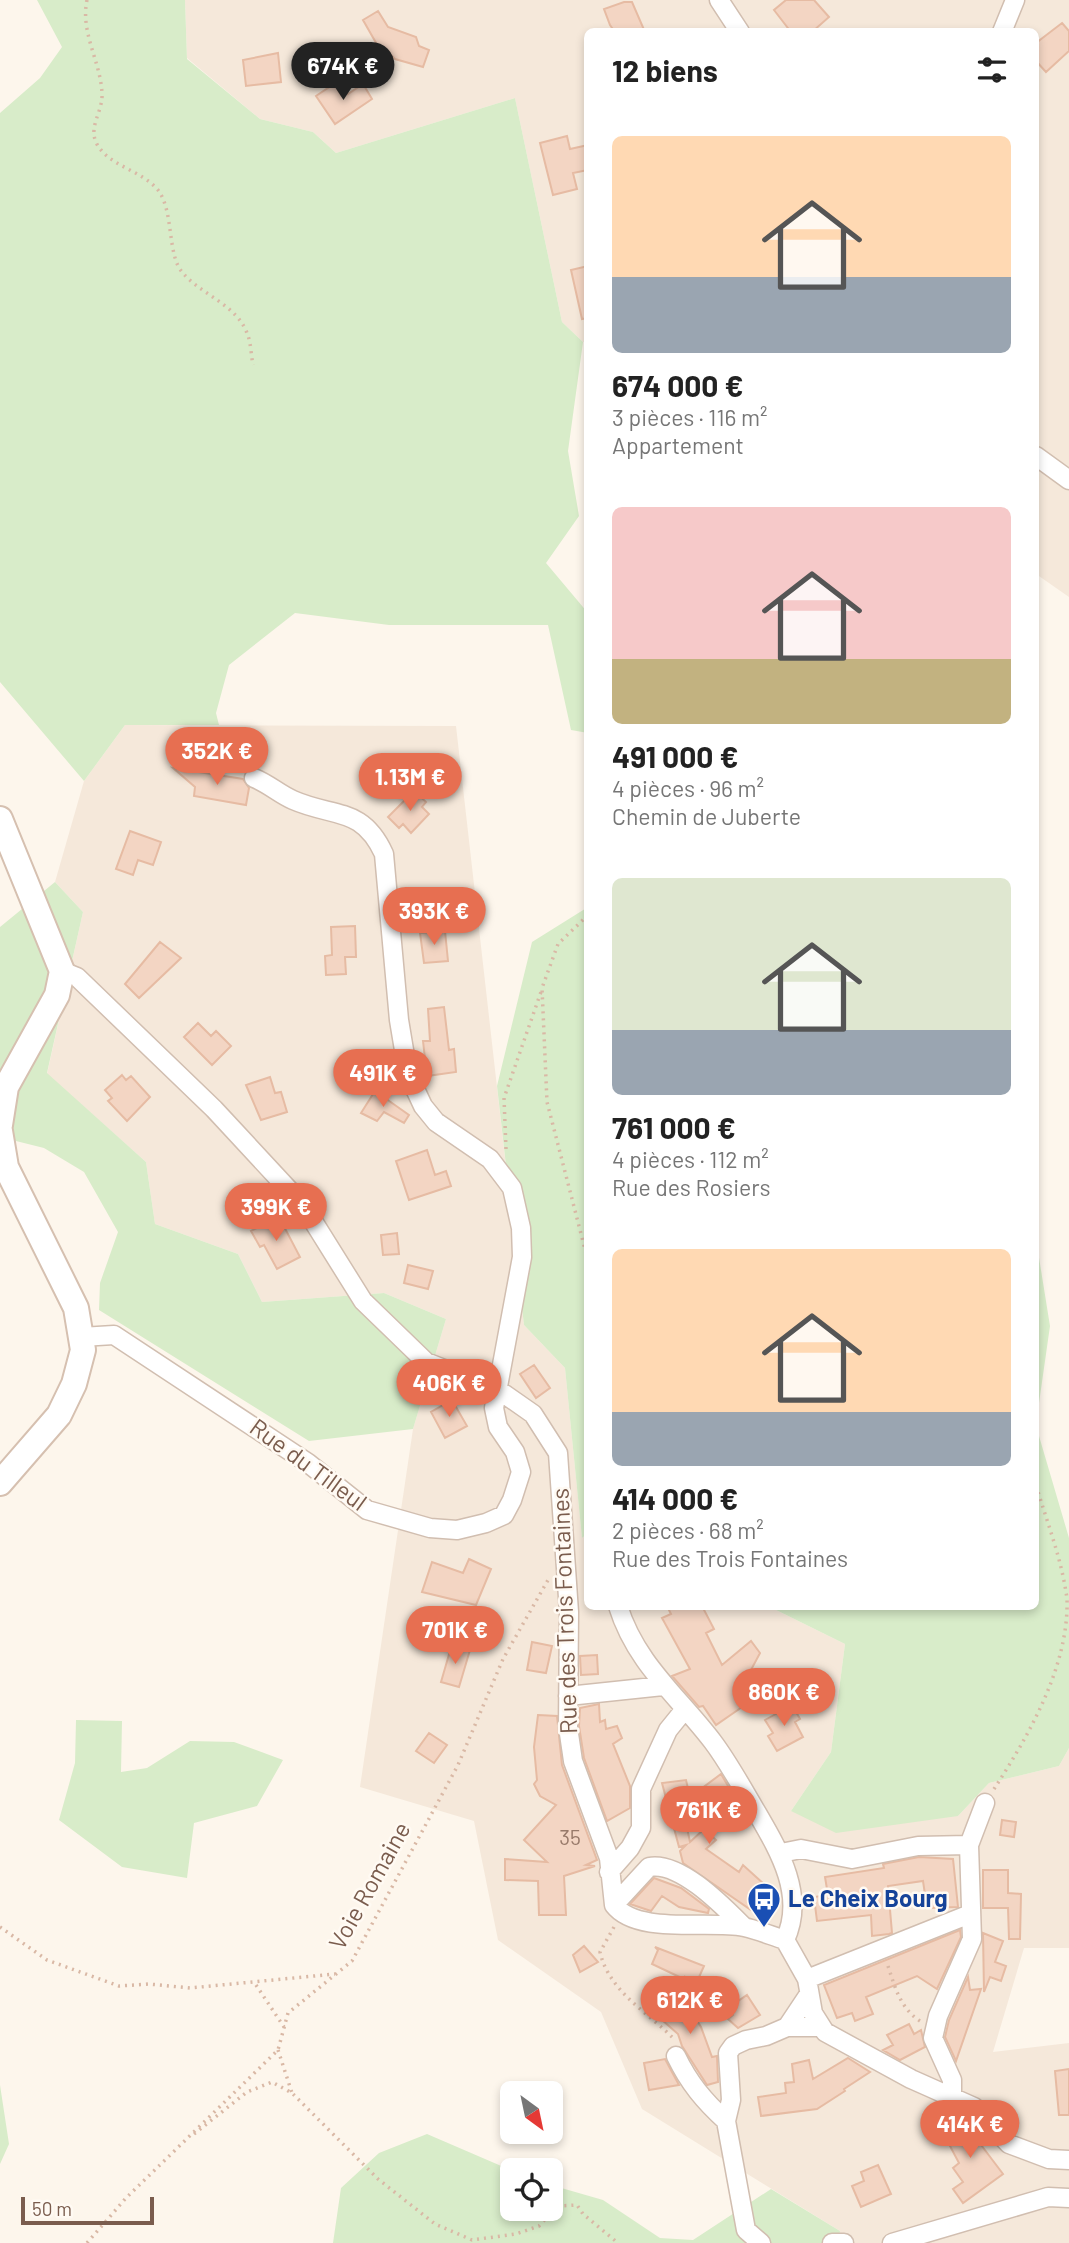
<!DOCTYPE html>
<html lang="fr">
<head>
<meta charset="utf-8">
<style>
  :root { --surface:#fff; --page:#f2f2f2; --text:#222; --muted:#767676; --accent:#e76f51 }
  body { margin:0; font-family:Barlow,sans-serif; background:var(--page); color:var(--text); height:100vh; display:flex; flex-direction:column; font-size:26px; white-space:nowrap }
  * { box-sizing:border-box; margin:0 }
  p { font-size:23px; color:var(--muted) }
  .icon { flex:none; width:38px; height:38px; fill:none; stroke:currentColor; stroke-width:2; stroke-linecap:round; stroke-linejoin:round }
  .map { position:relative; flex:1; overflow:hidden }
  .sheet { position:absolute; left:584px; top:28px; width:455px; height:1582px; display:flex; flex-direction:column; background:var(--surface); border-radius:10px; box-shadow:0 4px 10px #0003 }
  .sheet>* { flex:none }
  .needle { width:46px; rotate:147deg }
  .tools { position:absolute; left:500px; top:2081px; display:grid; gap:14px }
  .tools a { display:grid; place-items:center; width:63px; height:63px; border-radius:10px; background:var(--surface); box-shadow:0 4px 10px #0003; font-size:35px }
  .scale { position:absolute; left:21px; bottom:18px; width:133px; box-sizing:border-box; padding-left:7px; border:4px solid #7a5c4d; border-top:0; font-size:19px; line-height:24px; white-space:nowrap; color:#7a5c4d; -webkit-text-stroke:5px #fffaf3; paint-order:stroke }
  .price { position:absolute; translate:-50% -60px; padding:0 16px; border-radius:24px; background:var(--accent); color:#fff; font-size:23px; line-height:46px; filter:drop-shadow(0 2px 4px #0008) }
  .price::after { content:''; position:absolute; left:50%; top:42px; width:21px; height:16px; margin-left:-10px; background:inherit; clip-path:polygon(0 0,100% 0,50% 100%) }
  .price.on { background:#222; color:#fff }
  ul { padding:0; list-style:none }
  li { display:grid; align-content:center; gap:14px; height:371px; padding:0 28px }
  li span { display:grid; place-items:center; height:217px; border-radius:10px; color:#555 }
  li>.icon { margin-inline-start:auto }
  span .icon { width:126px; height:126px; fill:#fffc; stroke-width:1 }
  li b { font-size:30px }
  h2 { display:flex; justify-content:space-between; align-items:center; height:84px; padding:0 28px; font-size:30px }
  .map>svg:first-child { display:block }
  .residential { fill:#f5e8da }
  .green { fill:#d8ecc9 }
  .building { fill:#f3d5c3; stroke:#e6bba3; stroke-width:2 }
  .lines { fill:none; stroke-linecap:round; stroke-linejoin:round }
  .street-casing { stroke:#d1beb0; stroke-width:21 }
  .secondary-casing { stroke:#d6c0b0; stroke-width:28 }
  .path { stroke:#d9b8a5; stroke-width:3.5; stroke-dasharray:2 5; stroke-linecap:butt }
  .street { stroke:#fff; stroke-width:18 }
  .secondary { stroke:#fff; stroke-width:24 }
  .labels { text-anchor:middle; stroke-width:5; stroke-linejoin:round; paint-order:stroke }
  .number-label { font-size:21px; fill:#987a6a }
  .street-label { font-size:24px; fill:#7a5c4d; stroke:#fffaf3 }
  .transit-label { font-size:24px; font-weight:bold; fill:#164399; stroke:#fffaf3; text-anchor:start }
</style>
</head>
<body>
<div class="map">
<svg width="1069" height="2243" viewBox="0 0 1069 2243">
  <rect width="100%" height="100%" fill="#fdf6ec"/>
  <path class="residential" d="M 185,0 L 1069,0 L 1069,597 L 1036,574 L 1036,32 L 588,32 L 588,342 L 583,342 L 562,322 L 515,98 L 336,153 L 313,132 L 260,119 L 187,58 Z
    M 125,725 L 456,726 L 524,1325 L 565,1368 L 582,1538 L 588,1533 L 588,1606 L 770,1607 L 845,1644 L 831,1752 L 791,1811 L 958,1816 L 989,1783 L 1059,1766 L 1069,1748 L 1069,1948 L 1024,1948 L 993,2052 L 1069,2043 L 1069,2243 L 838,2243 L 840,2231 L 642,2109 L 601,2012 L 498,1940 L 474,1821 L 360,1787 L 413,1429 L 446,1319 L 384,1293 L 262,1302 L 238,1254 L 155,1224 L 146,1162 L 47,1074 L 83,912 L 55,882 L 84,781 Z"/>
  <path class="green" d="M 37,0 L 185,0 L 187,59 L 260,119 L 313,132 L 336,153 L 515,98 L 562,322 L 583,342 L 568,451 L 579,516 L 546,563 L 588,613 L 588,733 L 571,730 L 548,625 L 389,625 L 295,613 L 229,665 L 216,713 L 219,725 L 125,725 L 84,781 L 0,682 L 0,113 L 40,78 L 62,47 Z
    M 55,882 L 83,912 L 47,1073 L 146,1162 L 155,1224 L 238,1254 L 262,1302 L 384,1293 L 446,1319 L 413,1429 L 309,1441 L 99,1310 L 100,1283 L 118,1232 L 84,1172 L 44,1148 L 0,1137 L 0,927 Z
    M 588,907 L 588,1533 L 582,1538 L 565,1368 L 524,1325 L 497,1086 L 532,942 Z
    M 1036,1239 L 1050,1326 L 1039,1403 L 1039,1436 L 1069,1538 L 1069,1748 L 1059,1766 L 989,1783 L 958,1816 L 836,1833 L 791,1811 L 831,1752 L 845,1644 L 770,1607 L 1036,1606 Z
    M 76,1720 L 122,1721 L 121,1772 L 147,1768 L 190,1741 L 234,1742 L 283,1760 L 257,1806 L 194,1823 L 187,1878 L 122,1867 L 59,1820 L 75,1763 Z
    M 0,2085 L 9,2144 L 0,2164 Z
    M 427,2134 L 513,2171 L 513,2208 L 551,2208 L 551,2185 L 603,2200 L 660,2238 L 693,2240 L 771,2189 L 840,2231 L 838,2243 L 333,2243 L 341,2188 L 379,2153 Z"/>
  <path class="building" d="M 786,0 L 814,0 L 829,17 L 812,32 L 791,32 L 774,10 Z
    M 624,2 L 632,2 L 645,32 L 615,32 L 610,25 L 604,9 Z
    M 378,11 L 388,27 L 416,37 L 419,46 L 429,50 L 423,67 L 395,59 L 385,49 L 379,48 L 363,20 Z
    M 1062,23 L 1069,31 L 1069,51 L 1046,72 L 1036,61 L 1036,43 Z
    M 278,53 L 281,82 L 246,86 L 243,60 Z
    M 334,84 L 341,95 L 346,91 L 348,94 L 363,84 L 372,99 L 335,124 L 316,96 Z
    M 567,136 L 570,149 L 588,145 L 588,170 L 573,173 L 577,189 L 553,195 L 540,143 Z
    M 588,266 L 588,318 L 582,319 L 571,270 Z
    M 173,768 L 243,779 L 249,788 L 246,805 L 194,796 L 195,787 Z
    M 414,791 L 426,802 L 422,807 L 429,814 L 411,833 L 403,824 L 399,828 L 388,817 Z
    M 130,831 L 161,842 L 153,865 L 138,860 L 133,875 L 116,869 Z
    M 355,926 L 356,957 L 345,957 L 346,974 L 326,975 L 325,956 L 332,955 L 331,927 Z
    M 445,931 L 448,961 L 424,963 L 420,933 Z
    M 160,942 L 181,958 L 139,998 L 125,984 Z
    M 444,1007 L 449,1050 L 454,1049 L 456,1072 L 427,1076 L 423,1041 L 430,1041 L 428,1009 Z
    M 198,1023 L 211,1036 L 216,1031 L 231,1046 L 212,1065 L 184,1037 Z
    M 122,1075 L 126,1080 L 131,1076 L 150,1097 L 127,1121 L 108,1101 L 112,1098 L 105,1090 Z
    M 270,1077 L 275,1093 L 281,1092 L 287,1112 L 261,1120 L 246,1085 Z
    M 375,1091 L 409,1115 L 404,1123 L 384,1112 L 377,1121 L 361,1113 Z
    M 427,1150 L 435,1175 L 446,1171 L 451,1186 L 409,1200 L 396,1161 Z
    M 279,1217 L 300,1257 L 277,1269 L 264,1245 L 260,1247 L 251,1231 Z
    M 397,1233 L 399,1254 L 383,1255 L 381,1235 Z
    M 408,1265 L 433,1271 L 428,1289 L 404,1283 Z
    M 534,1365 L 550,1388 L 536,1398 L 520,1374 Z
    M 452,1400 L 467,1426 L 445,1438 L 431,1412 Z
    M 469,1559 L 491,1569 L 476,1605 L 422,1592 L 432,1562 L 463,1573 Z
    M 667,1606 L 702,1606 L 714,1629 L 706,1633 L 722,1665 L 751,1641 L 760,1653 L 752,1668 L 745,1705 L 716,1725 L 703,1706 L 699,1707 L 672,1676 L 690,1669 L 662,1618 L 671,1614 Z
    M 532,1642 L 552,1646 L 546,1673 L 527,1670 Z
    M 452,1644 L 470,1650 L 459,1687 L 441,1682 Z
    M 597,1655 L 598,1674 L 581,1675 L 580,1656 Z
    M 599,1704 L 600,1722 L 605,1720 L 606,1729 L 617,1726 L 622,1738 L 613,1744 L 630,1786 L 630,1808 L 607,1821 L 584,1758 L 579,1726 L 580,1708 Z
    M 792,1705 L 800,1719 L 795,1722 L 803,1737 L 777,1751 L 768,1736 L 773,1733 L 765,1720 Z
    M 538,1715 L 557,1716 L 562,1765 L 597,1860 L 586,1865 L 595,1866 L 564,1876 L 566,1915 L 539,1915 L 538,1881 L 505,1880 L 505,1859 L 547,1862 L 524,1840 L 556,1805 L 540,1796 L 534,1784 L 537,1780 L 534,1747 Z
    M 429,1733 L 447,1745 L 434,1763 L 416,1751 Z
    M 721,1774 L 731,1791 L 678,1804 L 683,1809 L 690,1842 L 704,1829 L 716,1840 L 706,1849 L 739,1872 L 743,1865 L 766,1886 L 751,1910 L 683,1863 L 680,1851 L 686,1845 L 679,1847 L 662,1783 L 686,1780 L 690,1797 Z
    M 1002,1820 L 1016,1822 L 1014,1837 L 1000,1835 Z
    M 919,1857 L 953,1859 L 958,1907 L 927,1908 L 923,1881 L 888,1886 L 892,1933 L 889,1934 L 872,1936 L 871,1915 L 817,1921 L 814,1897 L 828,1895 L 825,1877 L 884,1868 L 883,1864 Z
    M 983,1870 L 1008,1870 L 1008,1893 L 1021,1894 L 1020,1939 L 1009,1939 L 1008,1908 L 983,1908 Z
    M 654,1878 L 681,1888 L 709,1909 L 708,1913 L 679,1907 L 662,1896 L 651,1911 L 630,1904 Z
    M 960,1930 L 961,1937 L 937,1989 L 917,1976 L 866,1997 L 873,2014 L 855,2021 L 852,2013 L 837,2018 L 824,1985 Z
    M 983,1933 L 1003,1941 L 995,1962 L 1006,1966 L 1001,1981 L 990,1977 L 984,1992 Z
    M 584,1946 L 598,1962 L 580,1972 L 573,1955 Z
    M 655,1947 L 704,1966 L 695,1986 L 684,1976 L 686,1980 L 652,1964 L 658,1950 Z
    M 968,1977 L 970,1990 L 981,1989 L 956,2061 L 945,2037 L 949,2020 Z
    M 679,1992 L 701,2027 L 712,2057 L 717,2056 L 718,2082 L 707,2085 L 682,2046 L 678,2034 L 653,2012 Z
    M 747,1995 L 760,2015 L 738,2028 L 728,2019 L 733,2015 L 728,2008 Z
    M 909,2024 L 914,2034 L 921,2030 L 925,2047 L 900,2060 L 883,2050 L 893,2045 L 887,2035 Z
    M 848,2058 L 870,2072 L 844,2089 L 845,2091 L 817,2109 L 761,2116 L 758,2097 L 786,2093 L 785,2083 L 794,2082 L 792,2064 L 809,2060 L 813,2079 Z
    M 665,2059 L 679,2085 L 649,2090 L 644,2063 Z
    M 1069,2069 L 1069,2115 L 1059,2115 L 1055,2071 Z
    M 965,2116 L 976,2126 L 969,2129 L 1003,2174 L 963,2203 L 953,2189 L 963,2182 L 953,2168 L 959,2163 L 941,2129 Z
    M 878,2165 L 891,2194 L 861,2207 L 852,2186 L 864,2181 L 861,2172 Z"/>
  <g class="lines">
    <defs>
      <path id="street" d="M 719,0 L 740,32
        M 1002,32 L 1015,0
        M 1036,456 L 1069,480
        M 62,971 L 77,977 L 214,1109 L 303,1205 L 363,1301 L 426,1362 L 500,1391 L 533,1414 L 558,1453 L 569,1612 L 568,1727 L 573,1761 L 609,1858 L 614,1905 C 637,1935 709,1920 744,1927 C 758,1930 772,1936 785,1940 L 807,1979 L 813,2013 L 825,2032 L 911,2079 L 974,2107 L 1009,2144 L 1049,2159 L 1069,2160
        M 81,1337 L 114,1335 L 308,1463 L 367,1510 L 430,1528 L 457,1530 L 486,1523 L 504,1515 L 512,1500 L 521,1472 L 515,1452 L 498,1427 L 494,1408 L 522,1257 L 521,1228 L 512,1188 L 490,1159 L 436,1122 L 423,1106 L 408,1074 L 399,1020 L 384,854 C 362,806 334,818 293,800 C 279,794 269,784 254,778
        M 618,1606 C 636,1664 678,1696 713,1742 C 728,1762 740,1784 753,1806 C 776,1846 807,1893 785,1940
        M 568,1696 L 663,1686
        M 781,1853 L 801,1849 L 852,1859 L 918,1846 L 969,1845
        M 609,1872 L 630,1848 L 641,1828 L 641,1789 L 668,1730 L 685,1709
        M 614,1905 L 649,1867 C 680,1861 723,1906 744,1927
        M 807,1979 L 970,1914
        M 787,2027 L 809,1994
        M 676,2056 C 689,2083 704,2101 726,2121
        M 952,2095 L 952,2080 L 933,2038 L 938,2016 L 972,1939 L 969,1845 L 985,1803
        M 761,2243 L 746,2230 L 726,2121 L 731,2100 L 728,2053 L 733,2046 L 746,2040 L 766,2036 L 787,2027 L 819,2027
        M 832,2243 L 844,2243
        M 892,2243 L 1048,2197 L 1069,2198"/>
      <path id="secondary" d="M 0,819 L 62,971 L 57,995 L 6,1087 L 0,1125
        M 0,1131 L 6,1167 L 76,1308 L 83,1350 L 74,1384 L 59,1415 L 0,1483"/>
    </defs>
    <use href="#street" class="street-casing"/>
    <use href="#secondary" class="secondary-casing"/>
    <path class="path" d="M 87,0 C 80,33 101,62 102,94 C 103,114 84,130 101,150 C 115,167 143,172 158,190 C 174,211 167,254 182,272 C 201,295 236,304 247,333 C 251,342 251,355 253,365
      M 588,915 L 558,944 L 542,988 L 547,1102 L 588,1261
      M 506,1149 L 504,1098 L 542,989
      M 994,1789 C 1029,1735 1069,1666 1067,1599 C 1062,1560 1047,1522 1036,1485
      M 0,1927 L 47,1960 L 119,1986 L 149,1984 L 190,1988 L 335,1974
      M 614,1927 L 600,1952 C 609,1992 649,2013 675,2040
      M 888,1966 C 895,1987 900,2008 920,2021
      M 256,1985 L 284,2027
      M 278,2050 L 292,2093
      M 194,2134 L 247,2092 L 272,2082 L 292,2093 L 378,2179 L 435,2224 L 472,2240 L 516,2234 L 539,2226 L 557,2206 L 577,2205 L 583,2214 L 618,2243
      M 87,2243 L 126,2198 L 278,2050 L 288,2013 L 352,1961 L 458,1765 L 503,1659 L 548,1580"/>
    <use href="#street" class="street"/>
    <use href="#secondary" class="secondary"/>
  </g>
  <defs>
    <symbol id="bus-pin" viewBox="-11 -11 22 30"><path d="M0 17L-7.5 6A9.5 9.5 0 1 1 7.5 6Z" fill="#1a4fb4" stroke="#fffaf3"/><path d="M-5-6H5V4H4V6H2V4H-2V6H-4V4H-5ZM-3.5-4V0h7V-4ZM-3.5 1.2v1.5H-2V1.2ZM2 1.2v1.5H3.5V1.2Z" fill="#fff"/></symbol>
  </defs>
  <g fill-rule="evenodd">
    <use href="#bus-pin" x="745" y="1880" width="38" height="52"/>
  </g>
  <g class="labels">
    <g class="number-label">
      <text x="570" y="1845">35</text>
    </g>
    <g class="street-label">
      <text transform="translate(308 1465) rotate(36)" y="8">Rue du Tilleul</text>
      <text transform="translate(565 1611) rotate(-92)" y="8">Rue des Trois Fontaines</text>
      <text transform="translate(370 1886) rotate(-61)" y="8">Voie Romaine</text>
    </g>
    <g class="transit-label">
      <text x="788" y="1907">Le Cheix Bourg</text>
    </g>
  </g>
</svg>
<div class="tools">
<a><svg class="needle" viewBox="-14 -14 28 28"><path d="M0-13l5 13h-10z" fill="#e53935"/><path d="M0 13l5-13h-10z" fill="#767676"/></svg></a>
<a><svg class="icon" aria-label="locate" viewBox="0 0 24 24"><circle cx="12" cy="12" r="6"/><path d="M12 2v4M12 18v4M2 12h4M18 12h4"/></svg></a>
</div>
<div class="scale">50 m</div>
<b class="price on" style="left:343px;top:102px">674K €</b>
<b class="price" style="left:217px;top:787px">352K €</b>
<b class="price" style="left:410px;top:813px">1.13M €</b>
<b class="price" style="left:434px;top:947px">393K €</b>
<b class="price" style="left:383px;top:1109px">491K €</b>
<b class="price" style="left:276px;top:1243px">399K €</b>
<b class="price" style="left:449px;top:1419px">406K €</b>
<b class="price" style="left:455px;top:1666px">701K €</b>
<b class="price" style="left:784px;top:1728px">860K €</b>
<b class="price" style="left:709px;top:1846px">761K €</b>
<b class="price" style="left:690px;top:2036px">612K €</b>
<b class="price" style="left:970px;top:2160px">414K €</b>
<section class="sheet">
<h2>12 biens<svg class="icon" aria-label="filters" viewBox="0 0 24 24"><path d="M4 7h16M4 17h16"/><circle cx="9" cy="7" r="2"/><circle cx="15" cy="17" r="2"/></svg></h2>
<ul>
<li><span style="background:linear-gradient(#ffd9b3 65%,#9aa5b1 0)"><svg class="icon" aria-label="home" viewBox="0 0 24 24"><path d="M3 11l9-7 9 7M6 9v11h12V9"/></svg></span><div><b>674 000 €</b><p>3 pièces · 116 m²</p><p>Appartement</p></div></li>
<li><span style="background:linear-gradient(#f6c9c9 70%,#c2b280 0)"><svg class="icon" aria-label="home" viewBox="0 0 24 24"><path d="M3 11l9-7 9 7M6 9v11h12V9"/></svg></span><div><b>491 000 €</b><p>4 pièces · 96 m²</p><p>Chemin de Juberte</p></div></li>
<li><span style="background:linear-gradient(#dfe7d0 70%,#9aa5b1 0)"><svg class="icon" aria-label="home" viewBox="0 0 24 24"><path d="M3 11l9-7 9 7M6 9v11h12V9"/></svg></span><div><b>761 000 €</b><p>4 pièces · 112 m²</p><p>Rue des Rosiers</p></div></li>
<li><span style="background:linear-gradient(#ffd9b3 75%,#9aa5b1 0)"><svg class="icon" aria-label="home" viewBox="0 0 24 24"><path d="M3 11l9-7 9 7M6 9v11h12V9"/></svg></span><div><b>414 000 €</b><p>2 pièces · 68 m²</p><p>Rue des Trois Fontaines</p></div></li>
</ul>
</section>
</div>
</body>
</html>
